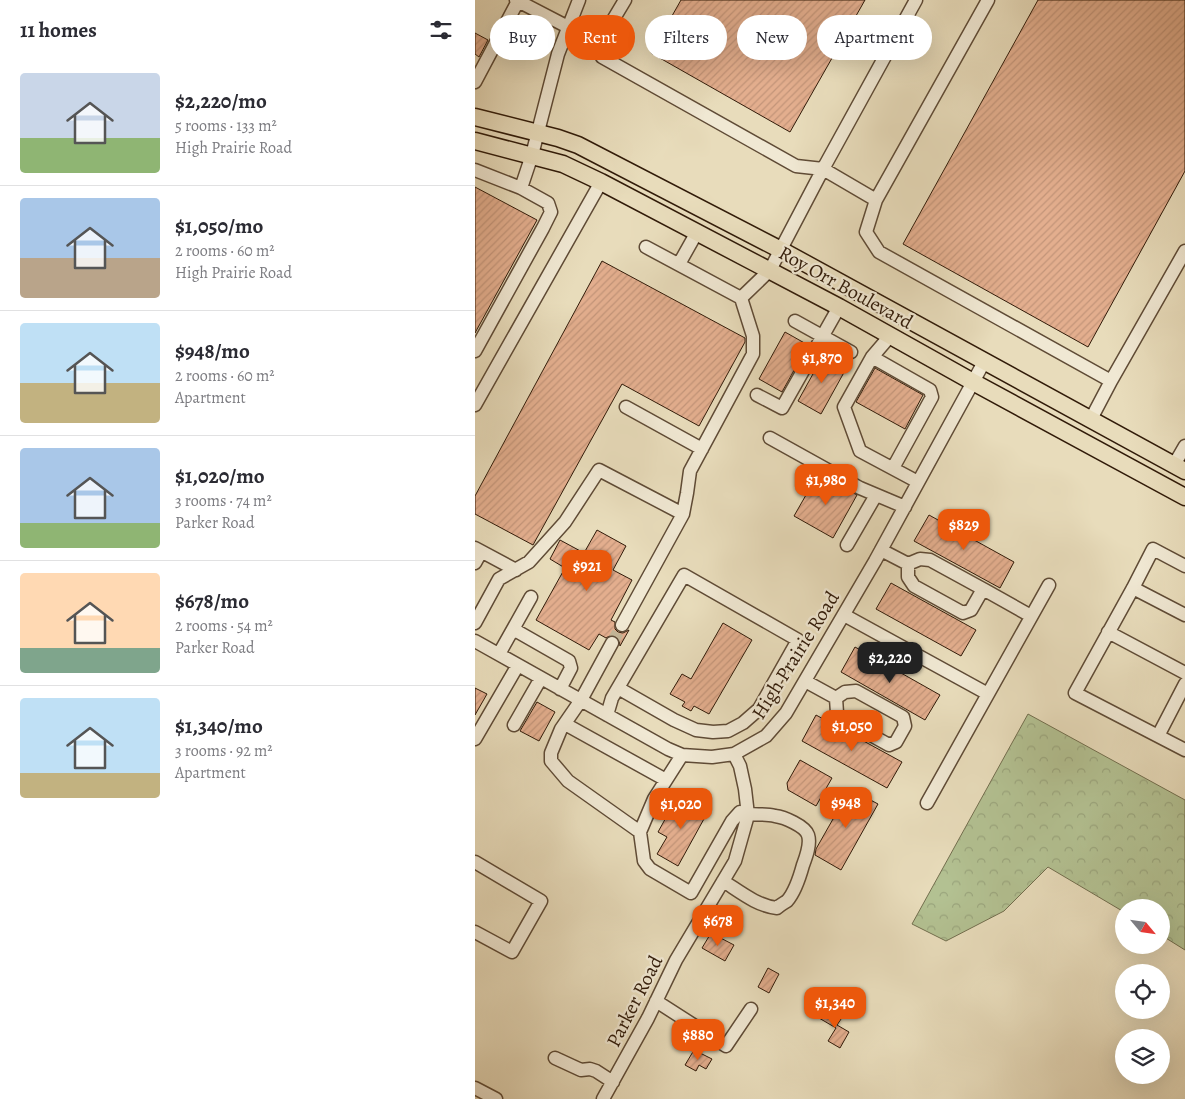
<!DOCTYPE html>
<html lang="en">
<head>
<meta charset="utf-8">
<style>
  :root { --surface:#fff; --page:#f2f2f3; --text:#2b2b33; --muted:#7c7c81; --line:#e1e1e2; --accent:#ea580c }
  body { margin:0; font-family:Alegreya,serif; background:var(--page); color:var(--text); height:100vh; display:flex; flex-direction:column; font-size:19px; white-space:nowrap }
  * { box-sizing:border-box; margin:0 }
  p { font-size:16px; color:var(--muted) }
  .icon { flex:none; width:28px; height:28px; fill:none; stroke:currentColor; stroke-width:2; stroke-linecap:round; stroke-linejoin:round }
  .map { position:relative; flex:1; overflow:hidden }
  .panel { display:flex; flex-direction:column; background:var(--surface); width:475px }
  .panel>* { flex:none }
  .hud { position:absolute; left:15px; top:15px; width:475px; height:45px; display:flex; gap:10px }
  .needle { width:32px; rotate:119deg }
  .fabs { position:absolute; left:640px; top:899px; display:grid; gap:10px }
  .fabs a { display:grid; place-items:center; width:55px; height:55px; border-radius:50%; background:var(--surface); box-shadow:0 5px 20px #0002; font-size:25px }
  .price { position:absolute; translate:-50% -42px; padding:0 11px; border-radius:10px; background:var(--accent); color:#fff; font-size:16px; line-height:32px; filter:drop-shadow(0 1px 2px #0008) }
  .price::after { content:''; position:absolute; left:50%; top:30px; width:15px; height:11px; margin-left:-8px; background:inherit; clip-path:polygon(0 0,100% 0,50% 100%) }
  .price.active { background:#222; color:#fff }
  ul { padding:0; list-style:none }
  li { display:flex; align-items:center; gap:15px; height:125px; padding:0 20px }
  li+li { border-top:1px solid var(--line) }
  li span { display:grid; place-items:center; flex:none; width:140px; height:100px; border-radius:5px; color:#555 }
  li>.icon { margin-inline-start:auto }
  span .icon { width:60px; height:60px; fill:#fffc; stroke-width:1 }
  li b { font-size:21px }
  h2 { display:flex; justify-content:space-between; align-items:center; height:60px; padding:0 20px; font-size:21px }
  .chip { padding:0 18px; border-radius:22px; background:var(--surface); box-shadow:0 5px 20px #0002; font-size:18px; line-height:45px }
  .chip.active { background:var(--accent); color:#fff }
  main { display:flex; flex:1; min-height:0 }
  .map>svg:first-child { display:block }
  .forest { fill:url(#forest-crowns); stroke:#726e4e }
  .building { fill:url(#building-hatch); stroke:#311b09 }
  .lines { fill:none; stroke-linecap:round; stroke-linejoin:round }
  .minor-tunnel { stroke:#c3b597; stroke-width:12; stroke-dasharray:12 6; stroke-linecap:butt }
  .minor-casing { stroke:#5f4b36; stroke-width:15 }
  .major-casing { stroke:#311b09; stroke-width:19 }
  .minor { stroke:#f0e8d3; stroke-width:12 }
  .major { stroke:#e8dcbb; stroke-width:16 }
  .labels { text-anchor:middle; stroke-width:4.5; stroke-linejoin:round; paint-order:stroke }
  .street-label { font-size:20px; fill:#311b09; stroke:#f0e8d3 }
</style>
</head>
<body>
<main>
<section class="panel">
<h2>11 homes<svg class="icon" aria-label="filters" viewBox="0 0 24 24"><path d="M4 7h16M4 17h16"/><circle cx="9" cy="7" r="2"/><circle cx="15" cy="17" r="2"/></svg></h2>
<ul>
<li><span style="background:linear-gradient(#c9d6e8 65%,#8fb573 0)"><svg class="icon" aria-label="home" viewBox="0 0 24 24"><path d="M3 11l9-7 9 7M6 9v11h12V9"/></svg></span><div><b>$2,220/mo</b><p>5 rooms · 133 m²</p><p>High Prairie Road</p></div></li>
<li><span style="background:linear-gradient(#a9c7e8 60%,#b9a48a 0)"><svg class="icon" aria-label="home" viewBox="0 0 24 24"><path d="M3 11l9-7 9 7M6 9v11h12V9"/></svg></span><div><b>$1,050/mo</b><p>2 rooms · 60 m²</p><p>High Prairie Road</p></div></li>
<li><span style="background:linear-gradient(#bfe0f5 60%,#c2b280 0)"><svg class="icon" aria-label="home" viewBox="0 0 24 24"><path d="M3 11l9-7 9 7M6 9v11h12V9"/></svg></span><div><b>$948/mo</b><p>2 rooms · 60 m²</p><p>Apartment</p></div></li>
<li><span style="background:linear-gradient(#a9c7e8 75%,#8fb573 0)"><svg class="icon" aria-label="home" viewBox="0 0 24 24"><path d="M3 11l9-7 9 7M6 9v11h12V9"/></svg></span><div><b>$1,020/mo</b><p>3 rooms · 74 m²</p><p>Parker Road</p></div></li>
<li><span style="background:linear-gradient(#ffd9b3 75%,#7fa58c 0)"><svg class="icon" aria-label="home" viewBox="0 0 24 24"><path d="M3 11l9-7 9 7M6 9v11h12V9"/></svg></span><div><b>$678/mo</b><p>2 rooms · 54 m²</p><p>Parker Road</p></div></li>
<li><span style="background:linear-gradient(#bfe0f5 75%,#c2b280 0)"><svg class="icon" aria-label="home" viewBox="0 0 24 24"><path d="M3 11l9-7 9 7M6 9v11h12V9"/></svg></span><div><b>$1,340/mo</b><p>3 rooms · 92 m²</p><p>Apartment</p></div></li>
</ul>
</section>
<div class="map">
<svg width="710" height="1099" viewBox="0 0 710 1099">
  <defs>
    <pattern id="forest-crowns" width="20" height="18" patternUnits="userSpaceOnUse" patternTransform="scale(1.25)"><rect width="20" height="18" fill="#b3c192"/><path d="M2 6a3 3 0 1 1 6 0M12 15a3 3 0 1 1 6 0" fill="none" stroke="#9aa57d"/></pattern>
    <pattern id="building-hatch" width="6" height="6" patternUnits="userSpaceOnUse" patternTransform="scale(1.25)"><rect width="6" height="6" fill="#e3ae8e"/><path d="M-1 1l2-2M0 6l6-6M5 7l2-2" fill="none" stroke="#c39579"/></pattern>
  </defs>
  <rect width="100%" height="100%" fill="#e8dcbb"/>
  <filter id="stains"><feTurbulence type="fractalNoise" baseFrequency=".004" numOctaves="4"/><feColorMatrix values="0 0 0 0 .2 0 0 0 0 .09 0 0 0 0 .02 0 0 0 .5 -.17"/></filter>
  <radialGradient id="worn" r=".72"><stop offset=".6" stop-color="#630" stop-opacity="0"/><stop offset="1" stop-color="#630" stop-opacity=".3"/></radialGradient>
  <path class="forest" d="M 553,714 L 710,800 L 710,950 L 686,935 L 686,908 L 649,908 L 649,912 L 573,867 L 529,911 L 471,941 L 437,924 Z"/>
  <path class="building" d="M 206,0 L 390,0 L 315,132 L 176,53 Z
    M 563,0 L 710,0 L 710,171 L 613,347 L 428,244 Z
    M 0,33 L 13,40 L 4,57 L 0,54 Z
    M 0,187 L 62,220 L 0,333 Z
    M 127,261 L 270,338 L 270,342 L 224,426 L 147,384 L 58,545 L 0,514 L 0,496 Z
    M 310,332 L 333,345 L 307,392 L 284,379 Z
    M 349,354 L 372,367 L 346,414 L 323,401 Z
    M 400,368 L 448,395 L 430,429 L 381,402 Z
    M 343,474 L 382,495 L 358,538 L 319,516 Z
    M 454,515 L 539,562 L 525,588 L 439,541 Z
    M 122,530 L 151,546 L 138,570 L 157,580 L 136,620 L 140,622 L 140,629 L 143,632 L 148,633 L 154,630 L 145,646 L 144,639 L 141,636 L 136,635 L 131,638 L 124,634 L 114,650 L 61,620 L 90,568 L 75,559 L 85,540 L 109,553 Z
    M 416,583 L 501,630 L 486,656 L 401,609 Z
    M 248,623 L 277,640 L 234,714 L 219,706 L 216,711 L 207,706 L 210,702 L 195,694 L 207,674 L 216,679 Z
    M 380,647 L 465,695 L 450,720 L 366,672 Z
    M 0,688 L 12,694 L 0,715 Z
    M 62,702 L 80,712 L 64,741 L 45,731 Z
    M 341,715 L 427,762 L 412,788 L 327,741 Z
    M 325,760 L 357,778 L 341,806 L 313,790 L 312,783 Z
    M 375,789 L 403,804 L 366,870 L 340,855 L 341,849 Z
    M 216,797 L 235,808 L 203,866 L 182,854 L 192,837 L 183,832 L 198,805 L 209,811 Z
    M 236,933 L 259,945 L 250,961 L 227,948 Z
    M 293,968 L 304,974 L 294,993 L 283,987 Z
    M 349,1009 L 366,1019 L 362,1025 L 374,1032 L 365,1048 L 353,1041 L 361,1028 L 344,1018 Z
    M 219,1050 L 237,1059 L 231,1069 L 224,1065 L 221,1071 L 210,1065 Z"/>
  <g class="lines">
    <path class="minor-tunnel" d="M 137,643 L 147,625"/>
    <defs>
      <path id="minor" d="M 41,0 L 93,27
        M 150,0 L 126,40 L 127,57 L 321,166 L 348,169 L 295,270 L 266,298 L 171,247
        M 441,0 L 348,169 L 401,200 L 391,232 L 404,252 L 636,381 L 616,419
        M 0,82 L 43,1
        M 0,170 L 46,188 L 73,203 L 76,212 L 68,228 L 0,351
        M 46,188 L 57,155 L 83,54 L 104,0
        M 401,200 L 513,0
        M 204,264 L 222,232
        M 320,321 L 376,352
        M 415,336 L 397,357 L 369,407 L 385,451 L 443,482
        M 397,357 L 455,390 L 457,397 L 418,468
        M 636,381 L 710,251
        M 282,395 L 307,408 L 364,307
        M 0,405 L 126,182
        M 151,407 L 227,449
        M 295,438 L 385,488 L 430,507
        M 699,465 L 710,446
        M 372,545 L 401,495
        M 0,548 L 41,570
        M 406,550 L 433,564 L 433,577 L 439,586 L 488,613 L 496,610 L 508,589 L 455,560 L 445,559 L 433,564
        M 0,563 L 6,552
        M 710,566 L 678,549 L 658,588 L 600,693 L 710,750
        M 658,588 L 710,615
        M 508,589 L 556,616
        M 369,615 L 513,694
        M 0,623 L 24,579 L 54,562 L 90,522 L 124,470 L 208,514
        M 147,625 L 208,514 L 212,493 L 215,471 L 278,354 L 278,336 L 266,298
        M 38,629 L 94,661 L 96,668 L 85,689
        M 633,632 L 710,673
        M 0,641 L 193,749 L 207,755 L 237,757 L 259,754 L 291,736 L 311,713 L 400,561 L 509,362
        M 137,643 L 106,700 L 86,729 L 76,753 L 76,761 L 93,781 L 165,832
        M 24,654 L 56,597
        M 330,681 L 361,698 L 362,713 L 369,720 L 414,745 L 421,742 L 430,726 L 428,717 L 381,691 L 370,692 L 361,698
        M 132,715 L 137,698 L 209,575 L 323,640 L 284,709 L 268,723 L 253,731 L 238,732 L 221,730 L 199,720 L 143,688
        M 90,724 L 191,780
        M 39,725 L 66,678
        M 683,736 L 710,684
        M 0,739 L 43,665
        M 207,755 L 179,799 L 165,832 L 169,861 L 175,869 L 216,893 L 257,821 L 265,812 C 277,816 288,813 300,816 C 309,817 330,826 333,835 C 336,844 331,857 328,865 C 325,876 320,892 312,901 C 309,903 305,905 302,908 C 282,906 264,891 248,881
        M 452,803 L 574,585
        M 0,862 L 66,901 L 37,952 L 0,932
        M 181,1001 L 251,1046 L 276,1009
        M 80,1058 L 106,1070 L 115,1069 L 121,1071 L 138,1082
        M 0,1088 L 21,1099
        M 128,1099 L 173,1018 L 201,960 L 260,861 L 273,815 L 270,789 L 265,766 L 259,754"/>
      <path id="major" d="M 0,117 L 83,138 L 103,145 L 306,250 L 710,471
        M 0,141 L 88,164 L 126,182 L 364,307 L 498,382 L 710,497"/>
    </defs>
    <use href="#minor" class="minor-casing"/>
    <use href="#major" class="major-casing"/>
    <use href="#minor" class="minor"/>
    <use href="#major" class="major"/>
  </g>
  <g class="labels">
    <g class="street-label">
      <text transform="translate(371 287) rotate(29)" y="7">Roy Orr Boulevard</text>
      <text transform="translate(320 655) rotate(-58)" y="7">High Prairie Road</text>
      <text transform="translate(159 1001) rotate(-63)" y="7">Parker Road</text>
    </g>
  </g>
  <rect width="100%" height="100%" filter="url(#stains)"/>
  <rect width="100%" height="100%" fill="url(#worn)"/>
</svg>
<div class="fabs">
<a><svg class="needle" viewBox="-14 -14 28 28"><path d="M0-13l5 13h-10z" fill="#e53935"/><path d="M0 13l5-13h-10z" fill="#7c7c81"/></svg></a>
<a><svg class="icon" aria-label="locate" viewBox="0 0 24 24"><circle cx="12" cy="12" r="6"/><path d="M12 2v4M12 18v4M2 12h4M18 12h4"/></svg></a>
<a><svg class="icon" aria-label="layers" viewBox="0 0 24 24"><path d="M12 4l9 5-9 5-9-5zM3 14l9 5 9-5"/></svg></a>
</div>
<b class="price" style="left:347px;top:384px">$1,870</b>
<b class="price" style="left:351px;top:506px">$1,980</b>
<b class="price" style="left:489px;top:551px">$829</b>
<b class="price" style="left:112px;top:592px">$921</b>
<b class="price active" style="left:415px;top:684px">$2,220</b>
<b class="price" style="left:377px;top:752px">$1,050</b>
<b class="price" style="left:371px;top:829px">$948</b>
<b class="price" style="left:206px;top:830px">$1,020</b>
<b class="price" style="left:243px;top:947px">$678</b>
<b class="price" style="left:360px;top:1029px">$1,340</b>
<b class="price" style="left:223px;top:1061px">$880</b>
<div class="hud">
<a class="chip">Buy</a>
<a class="chip active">Rent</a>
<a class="chip">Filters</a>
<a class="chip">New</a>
<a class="chip">Apartment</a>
</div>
</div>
</main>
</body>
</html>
